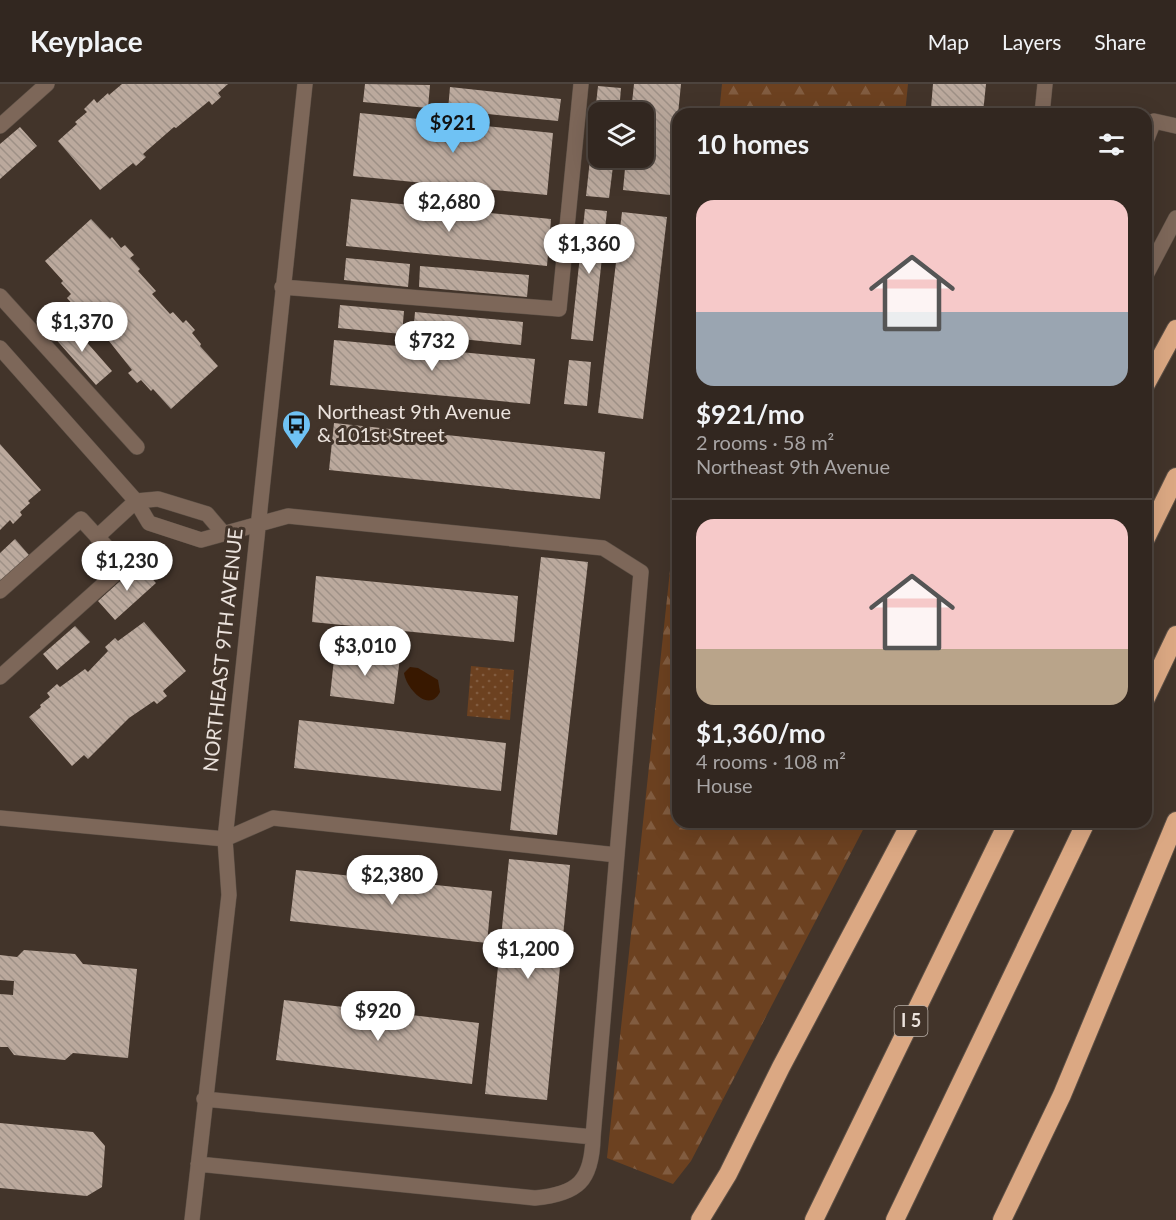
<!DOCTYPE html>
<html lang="en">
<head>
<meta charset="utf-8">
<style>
  :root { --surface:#322720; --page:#3a2f29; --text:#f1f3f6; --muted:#a8a5a5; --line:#4d443e; --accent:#6fc2f4 }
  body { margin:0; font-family:Lato,sans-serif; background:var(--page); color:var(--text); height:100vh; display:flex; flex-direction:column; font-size:22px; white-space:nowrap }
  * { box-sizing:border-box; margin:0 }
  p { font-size:20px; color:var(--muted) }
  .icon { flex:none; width:33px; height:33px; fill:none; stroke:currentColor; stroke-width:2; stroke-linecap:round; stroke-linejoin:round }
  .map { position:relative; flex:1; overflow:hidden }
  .details { position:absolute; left:672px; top:24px; width:480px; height:720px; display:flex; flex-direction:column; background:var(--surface); border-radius:18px; box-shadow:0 6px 24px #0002,0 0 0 2px var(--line) }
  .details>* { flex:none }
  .controls { position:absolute; left:588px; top:18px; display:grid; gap:12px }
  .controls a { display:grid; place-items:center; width:66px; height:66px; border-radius:12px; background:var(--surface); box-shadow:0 6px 24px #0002,0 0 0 2px var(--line); font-size:30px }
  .price { position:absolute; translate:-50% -51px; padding:0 14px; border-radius:21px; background:#fff; color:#222; font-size:20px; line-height:39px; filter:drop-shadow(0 2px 3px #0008) }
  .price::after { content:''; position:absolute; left:50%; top:36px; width:18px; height:14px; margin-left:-9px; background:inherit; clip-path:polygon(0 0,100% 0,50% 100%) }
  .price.selected { background:var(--accent); color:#111 }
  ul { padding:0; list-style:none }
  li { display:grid; align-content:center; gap:12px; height:318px; padding:0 24px }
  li+li { border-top:2px solid var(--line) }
  li span { display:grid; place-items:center; height:186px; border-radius:18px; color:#555 }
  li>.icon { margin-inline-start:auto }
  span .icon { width:108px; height:108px; fill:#fffc; stroke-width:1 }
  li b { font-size:26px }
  h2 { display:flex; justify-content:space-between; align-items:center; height:72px; padding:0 24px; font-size:26px }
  header { display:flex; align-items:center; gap:36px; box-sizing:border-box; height:84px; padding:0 30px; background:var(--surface); border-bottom:2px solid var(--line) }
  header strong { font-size:28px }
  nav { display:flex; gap:33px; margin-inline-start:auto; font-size:21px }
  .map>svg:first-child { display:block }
  .forest { fill:url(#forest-firs) }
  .park { fill:url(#park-dots) }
  .water { fill:#381800 }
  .building { fill:url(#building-back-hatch) }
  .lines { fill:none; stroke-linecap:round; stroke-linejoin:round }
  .minor-casing { stroke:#5d5046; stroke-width:16 }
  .highway-casing { stroke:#5d5046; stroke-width:20 }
  .minor { stroke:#7d6759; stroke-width:15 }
  .highway { stroke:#dba883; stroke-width:18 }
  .labels { text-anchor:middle; stroke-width:6; stroke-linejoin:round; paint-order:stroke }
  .shield { fill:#42342a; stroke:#b8aea7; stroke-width:1.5 }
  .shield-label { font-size:18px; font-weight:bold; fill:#ebe2dc }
  .poi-label { font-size:20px; fill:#ebe2dc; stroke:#42342a; text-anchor:start }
  .street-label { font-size:20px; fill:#ebe2dc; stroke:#42342a }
</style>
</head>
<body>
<header>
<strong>Keyplace</strong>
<nav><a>Map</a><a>Layers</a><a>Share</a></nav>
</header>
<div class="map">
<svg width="1176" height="1136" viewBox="0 0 1176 1136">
  <defs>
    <pattern id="forest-firs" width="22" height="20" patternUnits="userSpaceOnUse" patternTransform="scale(1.5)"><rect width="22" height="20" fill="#6c4120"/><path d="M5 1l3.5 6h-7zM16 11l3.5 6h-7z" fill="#815c40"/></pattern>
    <pattern id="park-dots" width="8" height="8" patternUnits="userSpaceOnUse" patternTransform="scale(1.5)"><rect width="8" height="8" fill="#6c4120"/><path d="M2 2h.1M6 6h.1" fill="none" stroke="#815c40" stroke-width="1.8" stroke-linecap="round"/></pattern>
    <pattern id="building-back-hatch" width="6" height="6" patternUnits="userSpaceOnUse" patternTransform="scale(1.5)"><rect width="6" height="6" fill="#bba99d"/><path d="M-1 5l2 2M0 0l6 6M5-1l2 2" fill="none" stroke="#9e9086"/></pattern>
  </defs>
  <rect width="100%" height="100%" fill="#42342a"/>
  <path class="forest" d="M 722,0 L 908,0 L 905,30 L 719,30 Z
    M 678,412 L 678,738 L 867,738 L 691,1077 L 673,1100 L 607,1074 Z"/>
  <path class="park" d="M 471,582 L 514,586 L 510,636 L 467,632 Z"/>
  <path class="water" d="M 410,583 L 418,584 L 438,596 L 440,608 C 429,630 406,604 404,589 Z"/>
  <path class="building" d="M 122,0 L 228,0 L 218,9 L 221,13 L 212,21 L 209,17 L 176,44 L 174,43 L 143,70 L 146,73 L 136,82 L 133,79 L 100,106 L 58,57 L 77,40 L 75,38 L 87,28 L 84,25 L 94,15 L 97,19 L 108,9 L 109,11 Z
    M 365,0 L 430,1 L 428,24 L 363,18 Z
    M 634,0 L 681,0 L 670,111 L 623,106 L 626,74 L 644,74 L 644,28 L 631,28 Z
    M 933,0 L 986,0 L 983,29 L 925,30 L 925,23 L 931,24 Z
    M 598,2 L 621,4 L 619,28 L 598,28 L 598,74 L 614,74 L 609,114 L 586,112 Z
    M 450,3 L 561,15 L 558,37 L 448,26 Z
    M 360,29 L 553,49 L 547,111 L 353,92 Z
    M 20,43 L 37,62 L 0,95 L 0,60 Z
    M 351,115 L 551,135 L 547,182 L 346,162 Z
    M 585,125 L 607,127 L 593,257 L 571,255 Z
    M 622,128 L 667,133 L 643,335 L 598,329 Z
    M 91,135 L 110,155 L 112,153 L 121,164 L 125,161 L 134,171 L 130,174 L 140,185 L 138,187 L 156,207 L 152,210 L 170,230 L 173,228 L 183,239 L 186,236 L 195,246 L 192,249 L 201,260 L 200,262 L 218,282 L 171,325 L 153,305 L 151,307 L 141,296 L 137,299 L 128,289 L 132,286 L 105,252 L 109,249 L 79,220 L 75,223 L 67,214 L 71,210 L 61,199 L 63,197 L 45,177 Z
    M 346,174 L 410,180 L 408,203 L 344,196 Z
    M 420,182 L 529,191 L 527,213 L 419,203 Z
    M 340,221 L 404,227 L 402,250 L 338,244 Z
    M 415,228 L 523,238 L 521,261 L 413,250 Z
    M 69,238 L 112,287 L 96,301 L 53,252 Z
    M 334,256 L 535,275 L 530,320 L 330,301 Z
    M 569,276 L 591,278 L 587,322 L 564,320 Z
    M 334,339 L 605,368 L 600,415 L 329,386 Z
    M 0,360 L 41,406 L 28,417 L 30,419 L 20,428 L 22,431 L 13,440 L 10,436 L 0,446 Z
    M 15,455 L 29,471 L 0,498 L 0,469 Z
    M 541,473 L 588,478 L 557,751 L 510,746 Z
    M 139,480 L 156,499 L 115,536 L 98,517 Z
    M 316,492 L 518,512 L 514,558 L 312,538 Z
    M 144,538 L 186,587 L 163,607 L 167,612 L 157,620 L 154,617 L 129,634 L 88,675 L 84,671 L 72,682 L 29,633 L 41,623 L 40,621 L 50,613 L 47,609 L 57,600 L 60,603 L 85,585 L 88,588 L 108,567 L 105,563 L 115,554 L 118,557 Z
    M 75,542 L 90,558 L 57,586 L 43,570 Z
    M 335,566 L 400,574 L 394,620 L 330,612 Z
    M 299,636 L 506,659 L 501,707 L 294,684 Z
    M 509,775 L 570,781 L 547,1016 L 485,1010 Z
    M 296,786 L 492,807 L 487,859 L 290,837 Z
    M 24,866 L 75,870 L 83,880 L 137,885 L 128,974 L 73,969 L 65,976 L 14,971 L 8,963 L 0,963 L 0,910 L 13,911 L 14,897 L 0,896 L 0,871 L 17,873 Z
    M 284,916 L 479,939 L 472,1000 L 276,976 Z
    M 0,1039 L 93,1048 L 105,1062 L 102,1103 L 87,1112 L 0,1104 Z"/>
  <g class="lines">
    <defs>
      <path id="minor" d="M 1042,30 L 1045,0
        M 0,42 L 47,0
        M 1146,57 L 1154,37 L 1176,42
        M 1146,191 L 1176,134
        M 282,203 L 559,225 L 581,0
        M 0,212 L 137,363
        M 0,264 L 136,417 L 149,439 L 201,456 L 288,432 L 603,464 L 641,488 L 593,1053 L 204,1015
        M 136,417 L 158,415 L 207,430 L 224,450
        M 97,453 L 136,417
        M 0,507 L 81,435 L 124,482 L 0,593
        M 0,734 L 225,755 L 273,734 L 617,771
        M 198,1080 L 535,1114 C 578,1110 592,1097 593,1053
        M 192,1136 L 229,811 L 225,755 L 305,0"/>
      <path id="highway" d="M 1146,300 L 1176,245
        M 1146,454 L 1176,393
        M 1146,614 L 1176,551
        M 700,1136 L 728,1090 L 781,983 L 911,738
        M 814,1136 L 1008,738
        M 895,1136 L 1086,738
        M 1002,1136 L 1062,1011 L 1176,737"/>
    </defs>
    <use href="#minor" class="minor-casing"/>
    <use href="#highway" class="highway-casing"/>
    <use href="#minor" class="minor"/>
    <use href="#highway" class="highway"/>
  </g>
  <defs>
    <symbol id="bus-pin" viewBox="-11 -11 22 30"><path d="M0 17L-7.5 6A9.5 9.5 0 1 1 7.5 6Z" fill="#6fc2f4" stroke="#42342a"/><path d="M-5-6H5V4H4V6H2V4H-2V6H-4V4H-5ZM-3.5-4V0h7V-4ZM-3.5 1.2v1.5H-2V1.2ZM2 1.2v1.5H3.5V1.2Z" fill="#111"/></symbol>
  </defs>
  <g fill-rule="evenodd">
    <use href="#bus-pin" x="280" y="324" width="33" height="45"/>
  </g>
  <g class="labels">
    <rect class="shield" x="894.5" y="922" width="33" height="30" rx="4.5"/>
    <g class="shield-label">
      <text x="911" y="943">I 5</text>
    </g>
    <g class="poi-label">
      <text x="317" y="335">Northeast 9th Avenue<tspan x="317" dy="23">&amp; 101st Street</tspan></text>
    </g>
    <g class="street-label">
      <text transform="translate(223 566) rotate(-84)" y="7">NORTHEAST 9TH AVENUE</text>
    </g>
  </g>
</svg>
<div class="controls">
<a><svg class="icon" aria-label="layers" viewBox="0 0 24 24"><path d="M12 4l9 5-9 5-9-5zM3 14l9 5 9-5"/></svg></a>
</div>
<b class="price selected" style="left:453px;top:70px">$921</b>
<b class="price" style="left:449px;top:149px">$2,680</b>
<b class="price" style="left:589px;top:191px">$1,360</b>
<b class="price" style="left:82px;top:269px">$1,370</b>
<b class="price" style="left:432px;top:288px">$732</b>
<b class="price" style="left:127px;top:508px">$1,230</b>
<b class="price" style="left:365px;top:593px">$3,010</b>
<b class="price" style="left:392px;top:822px">$2,380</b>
<b class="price" style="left:528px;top:896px">$1,200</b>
<b class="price" style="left:378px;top:958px">$920</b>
<section class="details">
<h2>10 homes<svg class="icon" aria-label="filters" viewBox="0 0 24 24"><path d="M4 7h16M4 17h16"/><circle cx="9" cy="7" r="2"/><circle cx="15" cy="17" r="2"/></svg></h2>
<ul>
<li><span style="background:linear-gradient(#f6c9c9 60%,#9aa5b1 0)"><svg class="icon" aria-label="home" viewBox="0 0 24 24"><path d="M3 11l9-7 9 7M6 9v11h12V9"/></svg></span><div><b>$921/mo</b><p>2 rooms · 58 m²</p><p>Northeast 9th Avenue</p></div></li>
<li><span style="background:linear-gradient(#f6c9c9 70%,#b9a48a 0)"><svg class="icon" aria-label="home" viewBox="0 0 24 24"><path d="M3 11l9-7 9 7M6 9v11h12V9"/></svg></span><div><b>$1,360/mo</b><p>4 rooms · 108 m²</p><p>House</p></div></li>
</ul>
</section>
</div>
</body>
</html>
